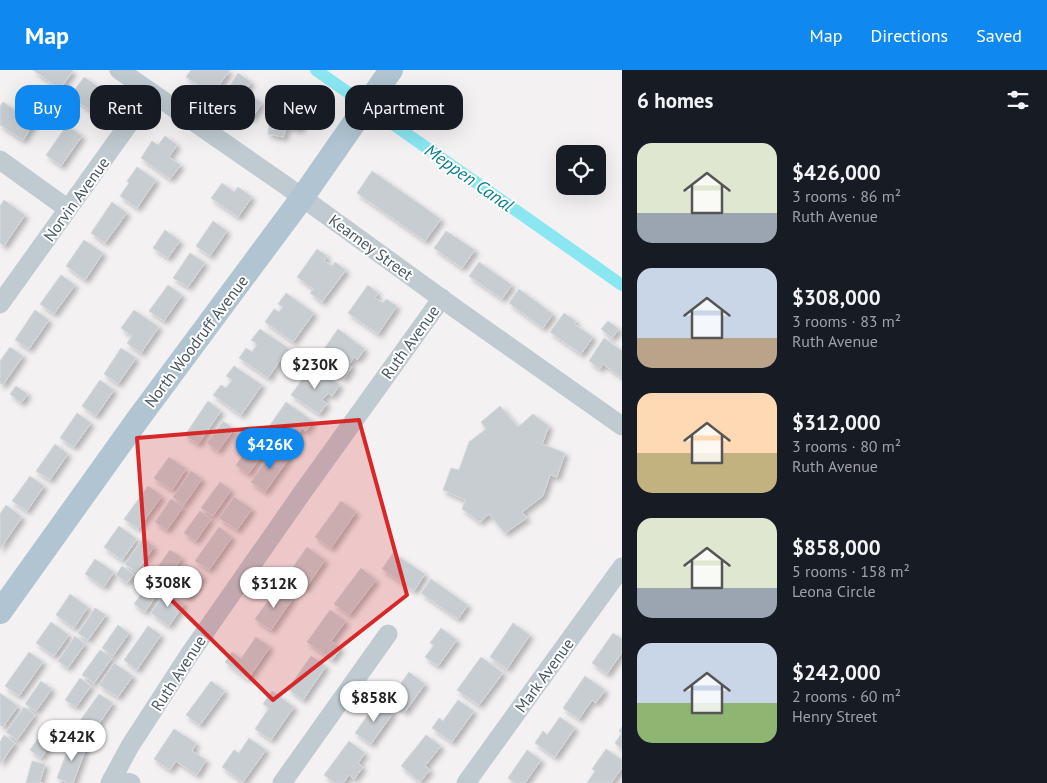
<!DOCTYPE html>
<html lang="en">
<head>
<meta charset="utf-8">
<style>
  :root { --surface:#171b24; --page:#20242c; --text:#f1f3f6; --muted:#9ea1a6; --accent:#0f89f0 }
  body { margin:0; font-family:"PT Sans",sans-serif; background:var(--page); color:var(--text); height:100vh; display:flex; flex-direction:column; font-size:19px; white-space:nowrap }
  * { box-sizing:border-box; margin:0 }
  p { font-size:16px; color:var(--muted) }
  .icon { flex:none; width:28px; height:28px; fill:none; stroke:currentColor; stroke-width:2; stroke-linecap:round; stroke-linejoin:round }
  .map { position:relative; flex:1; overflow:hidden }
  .details { display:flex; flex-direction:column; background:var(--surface); width:425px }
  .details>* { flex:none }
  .banner { position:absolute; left:15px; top:15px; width:475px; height:45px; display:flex; gap:10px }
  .tools { position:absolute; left:556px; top:75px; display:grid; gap:10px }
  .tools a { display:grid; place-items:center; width:50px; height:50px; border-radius:10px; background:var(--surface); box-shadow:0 5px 20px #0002; font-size:25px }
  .price { position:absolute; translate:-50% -42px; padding:0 11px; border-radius:18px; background:#fff; color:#222; font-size:16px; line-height:32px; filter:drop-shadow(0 1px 2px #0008) }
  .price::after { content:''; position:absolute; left:50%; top:30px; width:15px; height:11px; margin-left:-8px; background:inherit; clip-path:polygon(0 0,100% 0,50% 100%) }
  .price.current { background:var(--accent); color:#fff }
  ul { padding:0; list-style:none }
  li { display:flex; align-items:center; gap:15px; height:125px; padding:0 15px }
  li span { display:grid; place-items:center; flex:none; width:140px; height:100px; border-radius:15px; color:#555 }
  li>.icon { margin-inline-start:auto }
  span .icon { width:60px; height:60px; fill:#fffc; stroke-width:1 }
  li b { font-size:21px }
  h2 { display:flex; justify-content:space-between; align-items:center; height:60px; padding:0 15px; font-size:21px }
  .tag { padding:0 18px; border-radius:15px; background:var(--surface); box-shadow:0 5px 20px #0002; font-size:18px; line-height:45px }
  .tag.current { background:var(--accent); color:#fff }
  header { display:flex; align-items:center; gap:30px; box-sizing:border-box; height:70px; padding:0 25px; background:var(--accent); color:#fff }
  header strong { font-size:24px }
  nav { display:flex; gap:28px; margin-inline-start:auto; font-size:18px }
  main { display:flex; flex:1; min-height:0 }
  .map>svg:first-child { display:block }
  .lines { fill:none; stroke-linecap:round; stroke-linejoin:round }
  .canal { stroke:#8ae7f1; stroke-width:12 }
  .building { fill:#c8cdd1; stroke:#d5d8dd; filter:url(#shadow) }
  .minor { stroke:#bfcad1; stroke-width:19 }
  .major { stroke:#b0c4d1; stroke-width:24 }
  .marked { fill:#d62828; fill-opacity:0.2; stroke:#d62828; stroke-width:4; stroke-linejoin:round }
  .labels { text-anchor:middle; stroke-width:4; stroke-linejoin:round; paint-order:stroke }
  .street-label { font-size:16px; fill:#485760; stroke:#fff }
  .water-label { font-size:18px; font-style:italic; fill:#077f8e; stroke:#fff }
</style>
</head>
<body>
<header>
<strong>Map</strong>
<nav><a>Map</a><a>Directions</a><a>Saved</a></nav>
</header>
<main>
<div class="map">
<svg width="622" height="713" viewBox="0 0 622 713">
  <defs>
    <filter id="shadow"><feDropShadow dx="3.5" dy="3.5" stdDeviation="2.5" flood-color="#0004"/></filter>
  </defs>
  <rect width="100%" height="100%" fill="#f4f1f2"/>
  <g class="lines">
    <path class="canal" d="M 316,0 L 622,215"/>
  </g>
  <path class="building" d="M 33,0 L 72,0 L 73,1 L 60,19 Z
    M 191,0 L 230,0 L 212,25 L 186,7 Z
    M 238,3 L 251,12 L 245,22 L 262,33 L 251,49 L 221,29 Z
    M 84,7 L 109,24 L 95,44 L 70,26 Z
    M 3,32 L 34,53 L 23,70 L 0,55 L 0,36 Z
    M 271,38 L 303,42 L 301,59 L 286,57 L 284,67 L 268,64 Z
    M 67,55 L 82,66 L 61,96 L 46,85 Z
    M 165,66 L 177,75 L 169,87 L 181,95 L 170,109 L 141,88 L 152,71 L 158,75 Z
    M 137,97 L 156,110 L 137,138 L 120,126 L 129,113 L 127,111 Z
    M 372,101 L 441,149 L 425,171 L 357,123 Z
    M 222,113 L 234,122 L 238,117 L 252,127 L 238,147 L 211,128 Z
    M 4,130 L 25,145 L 4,176 L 0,173 L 0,136 Z
    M 112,132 L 127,143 L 105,173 L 91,163 Z
    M 213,151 L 227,161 L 210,186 L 196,176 Z
    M 165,160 L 180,171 L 168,188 L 153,178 Z
    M 446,161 L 475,180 L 462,198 L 434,178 Z
    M 84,170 L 103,183 L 85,210 L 66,196 Z
    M 317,179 L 327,186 L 324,191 L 332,196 L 335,192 L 346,200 L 322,232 L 310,223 L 314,219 L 297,207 Z
    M 190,183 L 205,193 L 188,217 L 173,208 Z
    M 479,192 L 512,215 L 502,229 L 469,206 Z
    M 61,205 L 75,215 L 54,244 L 40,234 Z
    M 168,215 L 182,225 L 164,251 L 149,241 Z
    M 368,215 L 378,223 L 375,228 L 383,233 L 386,229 L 397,236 L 378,264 L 348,243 Z
    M 519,219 L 553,244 L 543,258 L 509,233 Z
    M 286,223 L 314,243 L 293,272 L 265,252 L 274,239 L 279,242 L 283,237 L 278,234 Z
    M 35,240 L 49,250 L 29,279 L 15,270 Z
    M 134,240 L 159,257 L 141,283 L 127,273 L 132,266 L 121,258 Z
    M 564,243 L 576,251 L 574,254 L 593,267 L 581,284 L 550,262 Z
    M 608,251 L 619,259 L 612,268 L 601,259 Z
    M 260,259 L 288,278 L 268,308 L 239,288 L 246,278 L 252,282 L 257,274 L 251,270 Z
    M 338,259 L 365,279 L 357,290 L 354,287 L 349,295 L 352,297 L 344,309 L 317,289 Z
    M 604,268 L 622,281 L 621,307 L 603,294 L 600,299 L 589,291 Z
    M 10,277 L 23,286 L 3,315 L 0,313 L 0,291 Z
    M 121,278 L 136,288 L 118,314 L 104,304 Z
    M 234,296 L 262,315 L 241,345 L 213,325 L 221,315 L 226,318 L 232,310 L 226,306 Z
    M 312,296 L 340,315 L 332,326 L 328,323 L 322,330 L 327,334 L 319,344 L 291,325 Z
    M 100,310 L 114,320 L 96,346 L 82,336 Z
    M 16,316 L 28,324 L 21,333 L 10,324 Z
    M 208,331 L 221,341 L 198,374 L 185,365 Z
    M 286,332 L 313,351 L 306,361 L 302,358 L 296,367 L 300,370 L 293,380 L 266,361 Z
    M 500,336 L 518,357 L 533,344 L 549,356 L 542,374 L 565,383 L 557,407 L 550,405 L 543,426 L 522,442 L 527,448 L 505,463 L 489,444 L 480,452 L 462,439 L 465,430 L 443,420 L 451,398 L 459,400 L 469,372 L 486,359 L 481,352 Z
    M 77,343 L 91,353 L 74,377 L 60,368 Z
    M 223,351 L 234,359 L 218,381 L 207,373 Z
    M 253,372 L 265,381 L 248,404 L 236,395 Z
    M 55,374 L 68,384 L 50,410 L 36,401 Z
    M 275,378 L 289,388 L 265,422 L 251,412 Z
    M 169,387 L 186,399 L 172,420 L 154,408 Z
    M 191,401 L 202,409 L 184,435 L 173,427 Z
    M 30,406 L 44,416 L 27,441 L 12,431 Z
    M 220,412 L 231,420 L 213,446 L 201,438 Z
    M 148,416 L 162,426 L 138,459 L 124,449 Z
    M 234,427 L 252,439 L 237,460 L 219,448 Z
    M 171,429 L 183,437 L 167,460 L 155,452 Z
    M 341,431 L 356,442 L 331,478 L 315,467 Z
    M 6,435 L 22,447 L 0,479 L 0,444 Z
    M 200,441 L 211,449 L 196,471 L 184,463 Z
    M 119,456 L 137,469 L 122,490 L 104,477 Z
    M 219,457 L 232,467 L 209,500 L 195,491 Z
    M 143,468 L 154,477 L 136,502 L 125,494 Z
    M 307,477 L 325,490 L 305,519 L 287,506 Z
    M 170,480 L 182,488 L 164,513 L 152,505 Z
    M 393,483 L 425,504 L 414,521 L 382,499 Z
    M 95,489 L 114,502 L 104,517 L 85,504 Z
    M 186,494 L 204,506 L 188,528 L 171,516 Z
    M 122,496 L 134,504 L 127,513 L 116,505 Z
    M 361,498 L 376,510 L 349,545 L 334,534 Z
    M 431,509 L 468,535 L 458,549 L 421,523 Z
    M 151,510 L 162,517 L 145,542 L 134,534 Z
    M 278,517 L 293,528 L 271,560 L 255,549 Z
    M 166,521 L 184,534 L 169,556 L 151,543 Z
    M 70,524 L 88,537 L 74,558 L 56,545 Z
    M 95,538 L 106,545 L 88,570 L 78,563 Z
    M 330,540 L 346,551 L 331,571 L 341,578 L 332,590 L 307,572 Z
    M 51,552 L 69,565 L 54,586 L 36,573 Z
    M 513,553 L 530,565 L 507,599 L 490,587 Z
    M 118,555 L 129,563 L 113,586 L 102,578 Z
    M 148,556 L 161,565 L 137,600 L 124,590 Z
    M 441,558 L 457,570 L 438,596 L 425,587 L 434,575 L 430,573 Z
    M 613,563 L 622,569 L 622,582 L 607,604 L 592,593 Z
    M 75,566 L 85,574 L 68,598 L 58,591 Z
    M 256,567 L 270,577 L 248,609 L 225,592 L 232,582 L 241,589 Z
    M 100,580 L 112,588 L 94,613 L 82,605 Z
    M 29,582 L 43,592 L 19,626 L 5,616 Z
    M 311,586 L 326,596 L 303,630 L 288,619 Z
    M 481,587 L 503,603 L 479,635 L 457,620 Z
    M 114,593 L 133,606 L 118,627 L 99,615 Z
    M 409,602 L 425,614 L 405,642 L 385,628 L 393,617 L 396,620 Z
    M 585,606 L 605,620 L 596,633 L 592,630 L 579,649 L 563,638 Z
    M 80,608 L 91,616 L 76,637 L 65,630 Z
    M 41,611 L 52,619 L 36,641 L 25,634 Z
    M 211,611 L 225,621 L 200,655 L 186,645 Z
    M 272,621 L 294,637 L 271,670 L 255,659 L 269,638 L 263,634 Z
    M 0,623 L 18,636 L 3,657 L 0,655 Z
    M 99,624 L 113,633 L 89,668 L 75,658 Z
    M 458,630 L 474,641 L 452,672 L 432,658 L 439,648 L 443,651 Z
    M 377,632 L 393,643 L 371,674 L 355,663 Z
    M 24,637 L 35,645 L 17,670 L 6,662 Z
    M 560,647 L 575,658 L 555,687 L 535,673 L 543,661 L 547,665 Z
    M 622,657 L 622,679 L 615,673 L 622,663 L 619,661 Z
    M 45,658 L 56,666 L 41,688 L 30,680 Z
    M 174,659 L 196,673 L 192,681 L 206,690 L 197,705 L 176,691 L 170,700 L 154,689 Z
    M 4,665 L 15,673 L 0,694 L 0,672 Z
    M 426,665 L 441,676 L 425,696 L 430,700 L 420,712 L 401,696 Z
    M 249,668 L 266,680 L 243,712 L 222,697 L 234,680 L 239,683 Z
    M 72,669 L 87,675 L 73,713 L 70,713 L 57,708 Z
    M 349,671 L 365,683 L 358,693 L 363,697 L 354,709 L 349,705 L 343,713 L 335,713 L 324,705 Z
    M 606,679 L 622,690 L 622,698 L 611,713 L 587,713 L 595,701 L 592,699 Z
    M 527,680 L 541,690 L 525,713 L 515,713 L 508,708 Z
    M 32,691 L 45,694 L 40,712 L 43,713 L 26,713 Z"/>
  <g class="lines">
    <path class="minor" d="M 119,0 L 285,115 L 456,239 L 622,356
      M 0,90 L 68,139
      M 0,234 L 151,23
      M 112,709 L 131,713
      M 110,713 L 130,676 L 189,585 L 302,423 L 442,228
      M 282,713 L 388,564
      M 466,713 L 622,497"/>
    <path class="major" d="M 0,542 L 138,349 L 302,128 L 391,0"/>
  </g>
  <path class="marked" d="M 359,350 L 407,525 L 273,630 L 147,506 L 137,368 Z"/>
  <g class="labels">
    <g class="street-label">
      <text transform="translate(76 129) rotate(-54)" y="6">Norvin Avenue</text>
      <text transform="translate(371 177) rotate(36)" y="6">Kearney Street</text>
      <text transform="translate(196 271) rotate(-53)" y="6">North Woodruff Avenue</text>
      <text transform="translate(410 272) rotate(-54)" y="6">Ruth Avenue</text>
      <text transform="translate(178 603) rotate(-57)" y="6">Ruth Avenue</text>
      <text transform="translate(544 605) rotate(-54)" y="6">Mark Avenue</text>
    </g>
    <g class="water-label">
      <text transform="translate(469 108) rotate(35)" y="6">Meppen Canal</text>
    </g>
  </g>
</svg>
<div class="tools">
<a><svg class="icon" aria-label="locate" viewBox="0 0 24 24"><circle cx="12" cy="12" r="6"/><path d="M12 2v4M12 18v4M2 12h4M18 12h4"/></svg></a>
</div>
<b class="price" style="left:315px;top:320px">$230K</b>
<b class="price current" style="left:270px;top:400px">$426K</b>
<b class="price" style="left:168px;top:538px">$308K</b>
<b class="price" style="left:274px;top:539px">$312K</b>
<b class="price" style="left:374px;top:653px">$858K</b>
<b class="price" style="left:72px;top:692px">$242K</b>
<div class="banner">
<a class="tag current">Buy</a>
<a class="tag">Rent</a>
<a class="tag">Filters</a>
<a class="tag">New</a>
<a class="tag">Apartment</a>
</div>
</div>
<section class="details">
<h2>6 homes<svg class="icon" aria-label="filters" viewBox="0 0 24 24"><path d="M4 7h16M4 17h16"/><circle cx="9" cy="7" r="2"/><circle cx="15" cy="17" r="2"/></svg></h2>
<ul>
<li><span style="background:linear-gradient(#dfe7d0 70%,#9aa5b1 0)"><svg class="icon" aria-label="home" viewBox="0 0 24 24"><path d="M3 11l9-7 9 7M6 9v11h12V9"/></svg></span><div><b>$426,000</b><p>3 rooms · 86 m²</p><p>Ruth Avenue</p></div></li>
<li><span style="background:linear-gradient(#c9d6e8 70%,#b9a48a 0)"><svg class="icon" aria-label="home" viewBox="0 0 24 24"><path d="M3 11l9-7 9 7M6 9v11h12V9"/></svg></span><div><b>$308,000</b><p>3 rooms · 83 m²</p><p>Ruth Avenue</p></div></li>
<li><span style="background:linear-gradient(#ffd9b3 60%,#c2b280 0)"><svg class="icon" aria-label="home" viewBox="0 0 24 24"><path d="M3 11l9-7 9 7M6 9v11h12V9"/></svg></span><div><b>$312,000</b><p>3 rooms · 80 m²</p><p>Ruth Avenue</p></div></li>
<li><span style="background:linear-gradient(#dfe7d0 70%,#9aa5b1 0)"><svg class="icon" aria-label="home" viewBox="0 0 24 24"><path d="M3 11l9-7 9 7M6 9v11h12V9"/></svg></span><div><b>$858,000</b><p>5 rooms · 158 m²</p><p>Leona Circle</p></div></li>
<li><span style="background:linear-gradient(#c9d6e8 60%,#8fb573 0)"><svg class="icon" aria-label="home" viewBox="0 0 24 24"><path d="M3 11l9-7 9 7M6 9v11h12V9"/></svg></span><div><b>$242,000</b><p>2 rooms · 60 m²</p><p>Henry Street</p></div></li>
</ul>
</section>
</main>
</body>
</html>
